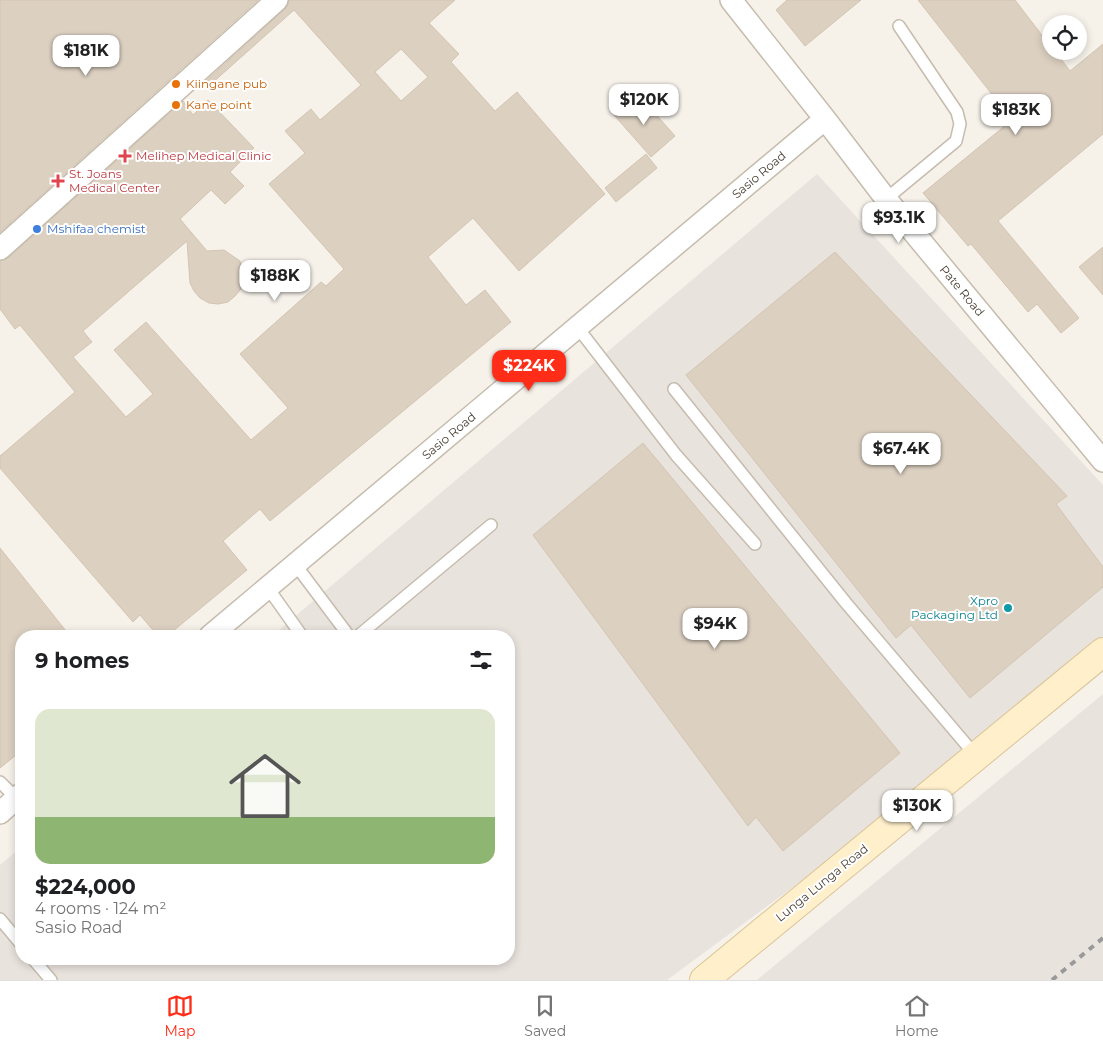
<!DOCTYPE html>
<html lang="en">
<head>
<meta charset="utf-8">
<style>
  :root { --surface:#fff; --page:#f6f6f6; --text:#202124; --muted:#757577; --line:#e0e0e0; --accent:#ff2d18 }
  body { margin:0; font-family:Montserrat,sans-serif; background:var(--page); color:var(--text); height:100vh; display:flex; flex-direction:column; font-size:19px; white-space:nowrap }
  * { box-sizing:border-box; margin:0 }
  p { font-size:16px; color:var(--muted) }
  .icon { flex:none; width:28px; height:28px; fill:none; stroke:currentColor; stroke-width:2; stroke-linecap:round; stroke-linejoin:round }
  .map { position:relative; flex:1; overflow:hidden }
  .sheet { position:absolute; left:15px; top:630px; width:500px; height:335px; display:flex; flex-direction:column; background:var(--surface); border-radius:20px; box-shadow:0 2px 8px #0003 }
  .sheet>* { flex:none }
  .tools { position:absolute; left:1042px; top:15px; display:grid; gap:10px }
  .tools a { display:grid; place-items:center; width:45px; height:45px; border-radius:50%; background:var(--surface); box-shadow:0 2px 8px #0003; font-size:25px }
  .price { position:absolute; translate:-50% -42px; padding:0 11px; border-radius:10px; background:#fff; color:#222; font-size:16px; line-height:32px; filter:drop-shadow(0 1px 2px #0008) }
  .price::after { content:''; position:absolute; left:50%; top:30px; width:15px; height:11px; margin-left:-8px; background:inherit; clip-path:polygon(0 0,100% 0,50% 100%) }
  .price.active { background:var(--accent); color:#fff }
  ul { padding:0; list-style:none }
  li { display:grid; align-content:center; gap:10px; height:265px; padding:0 20px }
  li+li { border-top:1px solid var(--line) }
  li span { display:grid; place-items:center; height:155px; border-radius:15px; color:#555 }
  li>.icon { margin-inline-start:auto }
  span .icon { width:90px; height:90px; fill:#fffc; stroke-width:1 }
  li b { font-size:21px }
  h2 { display:flex; justify-content:space-between; align-items:center; height:60px; padding:0 20px; font-size:21px }
  .tab-bar { display:flex; justify-content:space-around; align-items:center; height:70px; border-top:1px solid var(--line); background:var(--surface); font-size:14px; color:var(--muted) }
  .tab-bar a { display:grid; justify-items:center; gap:2px }
  .tab-bar .active { color:var(--accent) }
  .map>svg:first-child { display:block }
  .industrial { fill:#e9e3de }
  .building { fill:#dcd0c1; stroke:#d4c4b1; fill-rule:evenodd }
  .lines { fill:none; stroke-linecap:round; stroke-linejoin:round }
  .lane-casing { stroke:#c6bcae; stroke-width:14 }
  .street-casing { stroke:#c6bcae; stroke-width:24 }
  .secondary-casing { stroke:#dac496; stroke-width:30 }
  .lane { stroke:#fff; stroke-width:11 }
  .street { stroke:#fff; stroke-width:21 }
  .secondary { stroke:#ffefcb; stroke-width:28 }
  .rail { stroke:#999; stroke-width:4; stroke-dasharray:6 6; stroke-linecap:butt }
  .food-dot { fill:#e8710a; stroke:#fff; stroke-width:2 }
  .health-dot { fill:#e0444e; stroke:#fff; stroke-width:2 }
  .shop-dot { fill:#3f7fe0; stroke:#fff; stroke-width:2 }
  .culture-dot { fill:#0f9aa8; stroke:#fff; stroke-width:2 }
  .labels { text-anchor:middle; stroke-width:4; stroke-linejoin:round; paint-order:stroke }
  .food-label { font-size:12px; fill:#c56008; stroke:#fff; text-anchor:start }
  .health-label { font-size:12px; fill:#be3a42; stroke:#fff; text-anchor:start }
  .street-label { font-size:12px; fill:#4b4237; stroke:#fff }
  .shop-label { font-size:12px; fill:#366cbe; stroke:#fff; text-anchor:start }
  .culture-label { font-size:12px; fill:#0d838f; stroke:#fff; text-anchor:end }
</style>
</head>
<body>
<div class="map">
<svg width="1103" height="980" viewBox="0 0 1103 980">
  <rect width="100%" height="100%" fill="#f6f2ea"/>
  <path class="industrial" d="M 817,174 L 1103,485 L 1103,638 L 819,868 L 667,980 L 0,980 L 0,865 L 21,847 L 21,959 L 509,959 L 509,636 L 272,636 Z
    M 1103,694 L 1103,980 L 757,980 Z"/>
  <path class="building" d="M 0,0 L 258,0 L 0,232 Z
    M 289,0 L 455,0 L 429,23 L 459,54 L 451,62 L 495,111 L 517,92 L 605,194 L 519,271 L 473,218 L 428,257 L 466,305 L 485,290 L 511,322 L 270,521 L 260,509 L 223,541 L 247,570 L 167,636 L 158,636 L 140,615 L 133,622 L 0,468 L 0,456 L 75,392 L 20,325 L 15,329 L 0,309 L 0,261 L 8,258 L 183,101 L 193,115 L 208,100 L 254,148 L 230,172 L 244,186 L 225,204 L 211,190 L 180,219 L 207,251 L 224,250 L 240,261 L 243,270 L 241,289 L 235,296 L 228,302 L 218,304 L 209,303 L 200,298 L 194,291 L 190,283 L 187,241 L 83,331 L 92,342 L 73,357 L 126,417 L 153,394 L 114,350 L 146,322 L 251,440 L 288,408 L 240,354 L 321,282 L 326,286 L 344,269 L 269,184 L 305,153 L 285,131 L 311,109 L 320,120 L 361,85 L 294,10 L 211,84 L 207,80 L 285,9 ZM 401,49 L 428,77 L 401,101 L 375,72 Z
    M 787,0 L 861,0 L 805,46 L 776,10 Z
    M 918,0 L 1015,0 L 1051,47 L 1051,51 L 1055,51 L 1070,71 L 1103,44 L 1103,134 L 998,221 L 1079,318 L 1061,333 L 1037,304 L 1028,312 L 971,244 L 968,246 L 923,193 L 1012,120 Z
    M 638,94 L 675,136 L 651,157 L 614,115 Z
    M 646,154 L 657,168 L 616,202 L 605,188 Z
    M 1103,247 L 1103,295 L 1079,267 Z
    M 835,252 L 1067,496 L 1056,504 L 1103,567 L 1103,587 L 970,698 L 911,625 L 896,638 L 686,375 Z
    M 643,443 L 900,753 L 783,851 L 756,817 L 748,826 L 533,535 Z
    M 0,548 L 70,636 L 21,636 L 21,751 L 0,768 Z"/>
  <g class="lines">
    <defs>
      <path id="lane" d="M 886,199 L 956,141 L 960,124 L 957,112 L 899,26
        M 578,328 L 676,455 L 755,544
        M 674,389 L 846,603 L 976,756
        M 295,564 L 349,636
        M 268,588 L 302,636
        M 358,636 L 491,525
        M 0,782 L 16,798
        M 0,919 L 21,944
        M 33,959 L 51,980"/>
      <path id="street" d="M 731,0 L 825,119 L 886,199 L 1103,461
        M 0,249 L 277,0
        M 210,636 L 825,119
        M 0,813 L 21,794"/>
      <path id="secondary" d="M 704,980 L 1103,652"/>
    </defs>
    <use href="#lane" class="lane-casing"/>
    <use href="#street" class="street-casing"/>
    <use href="#secondary" class="secondary-casing"/>
    <use href="#lane" class="lane"/>
    <use href="#street" class="street"/>
    <use href="#secondary" class="secondary"/>
    <path class="rail" d="M 1052,980 L 1103,938"/>
  </g>
  <g class="food-dot">
    <circle cx="176" cy="84" r="5"/>
    <circle cx="176" cy="105" r="5"/>
  </g>
  <g class="health-dot">
    <path d="M122.5 148.5h5v5h5v5h-5v5h-5v-5h-5v-5h5z"/>
    <path d="M55.5 173.5h5v5h5v5h-5v5h-5v-5h-5v-5h5z"/>
  </g>
  <circle class="shop-dot" cx="37" cy="229" r="5"/>
  <circle class="culture-dot" cx="1008" cy="608" r="5"/>
  <g class="labels">
    <g class="food-label">
      <text x="186" y="88">Kiingane pub</text>
      <text x="186" y="109">Kane point</text>
    </g>
    <g class="health-label">
      <text x="136" y="160">Melihep Medical Clinic</text>
      <text x="69" y="178">St. Joans<tspan x="69" dy="14">Medical Center</tspan></text>
    </g>
    <g class="street-label">
      <text transform="translate(759 175) rotate(-40)" y="4">Sasio Road</text>
      <text transform="translate(962 291) rotate(50)" y="4">Pate Road</text>
      <text transform="translate(449 436) rotate(-40)" y="4">Sasio Road</text>
      <text transform="translate(822 883) rotate(-39)" y="4">Lunga Lunga Road</text>
    </g>
    <g class="shop-label">
      <text x="47" y="233">Mshifaa chemist</text>
    </g>
    <g class="culture-label">
      <text x="998" y="605">Xpro<tspan x="998" dy="14">Packaging Ltd</tspan></text>
    </g>
  </g>
</svg>
<div class="tools">
<a><svg class="icon" aria-label="locate" viewBox="0 0 24 24"><circle cx="12" cy="12" r="6"/><path d="M12 2v4M12 18v4M2 12h4M18 12h4"/></svg></a>
</div>
<b class="price" style="left:86px;top:77px">$181K</b>
<b class="price" style="left:644px;top:126px">$120K</b>
<b class="price" style="left:1016px;top:136px">$183K</b>
<b class="price" style="left:899px;top:244px">$93.1K</b>
<b class="price" style="left:275px;top:302px">$188K</b>
<b class="price active" style="left:529px;top:392px">$224K</b>
<b class="price" style="left:901px;top:475px">$67.4K</b>
<b class="price" style="left:715px;top:650px">$94K</b>
<b class="price" style="left:917px;top:832px">$130K</b>
<section class="sheet">
<h2>9 homes<svg class="icon" aria-label="filters" viewBox="0 0 24 24"><path d="M4 7h16M4 17h16"/><circle cx="9" cy="7" r="2"/><circle cx="15" cy="17" r="2"/></svg></h2>
<ul>
<li><span style="background:linear-gradient(#dfe7d0 70%,#8fb573 0)"><svg class="icon" aria-label="home" viewBox="0 0 24 24"><path d="M3 11l9-7 9 7M6 9v11h12V9"/></svg></span><div><b>$224,000</b><p>4 rooms · 124 m²</p><p>Sasio Road</p></div></li>
</ul>
</section>
</div>
<nav class="tab-bar">
<a class="active"><svg class="icon" aria-label="map" viewBox="0 0 24 24"><path d="M3 6l6-2 6 2 6-2v14l-6 2-6-2-6 2zM9 4v14M15 6v14"/></svg>Map</a>
<a><svg class="icon" aria-label="saved" viewBox="0 0 24 24"><path d="M7 4h10v16l-5-4-5 4z"/></svg>Saved</a>
<a><svg class="icon" aria-label="home" viewBox="0 0 24 24"><path d="M3 11l9-7 9 7M6 9v11h12V9"/></svg>Home</a>
</nav>
</body>
</html>
